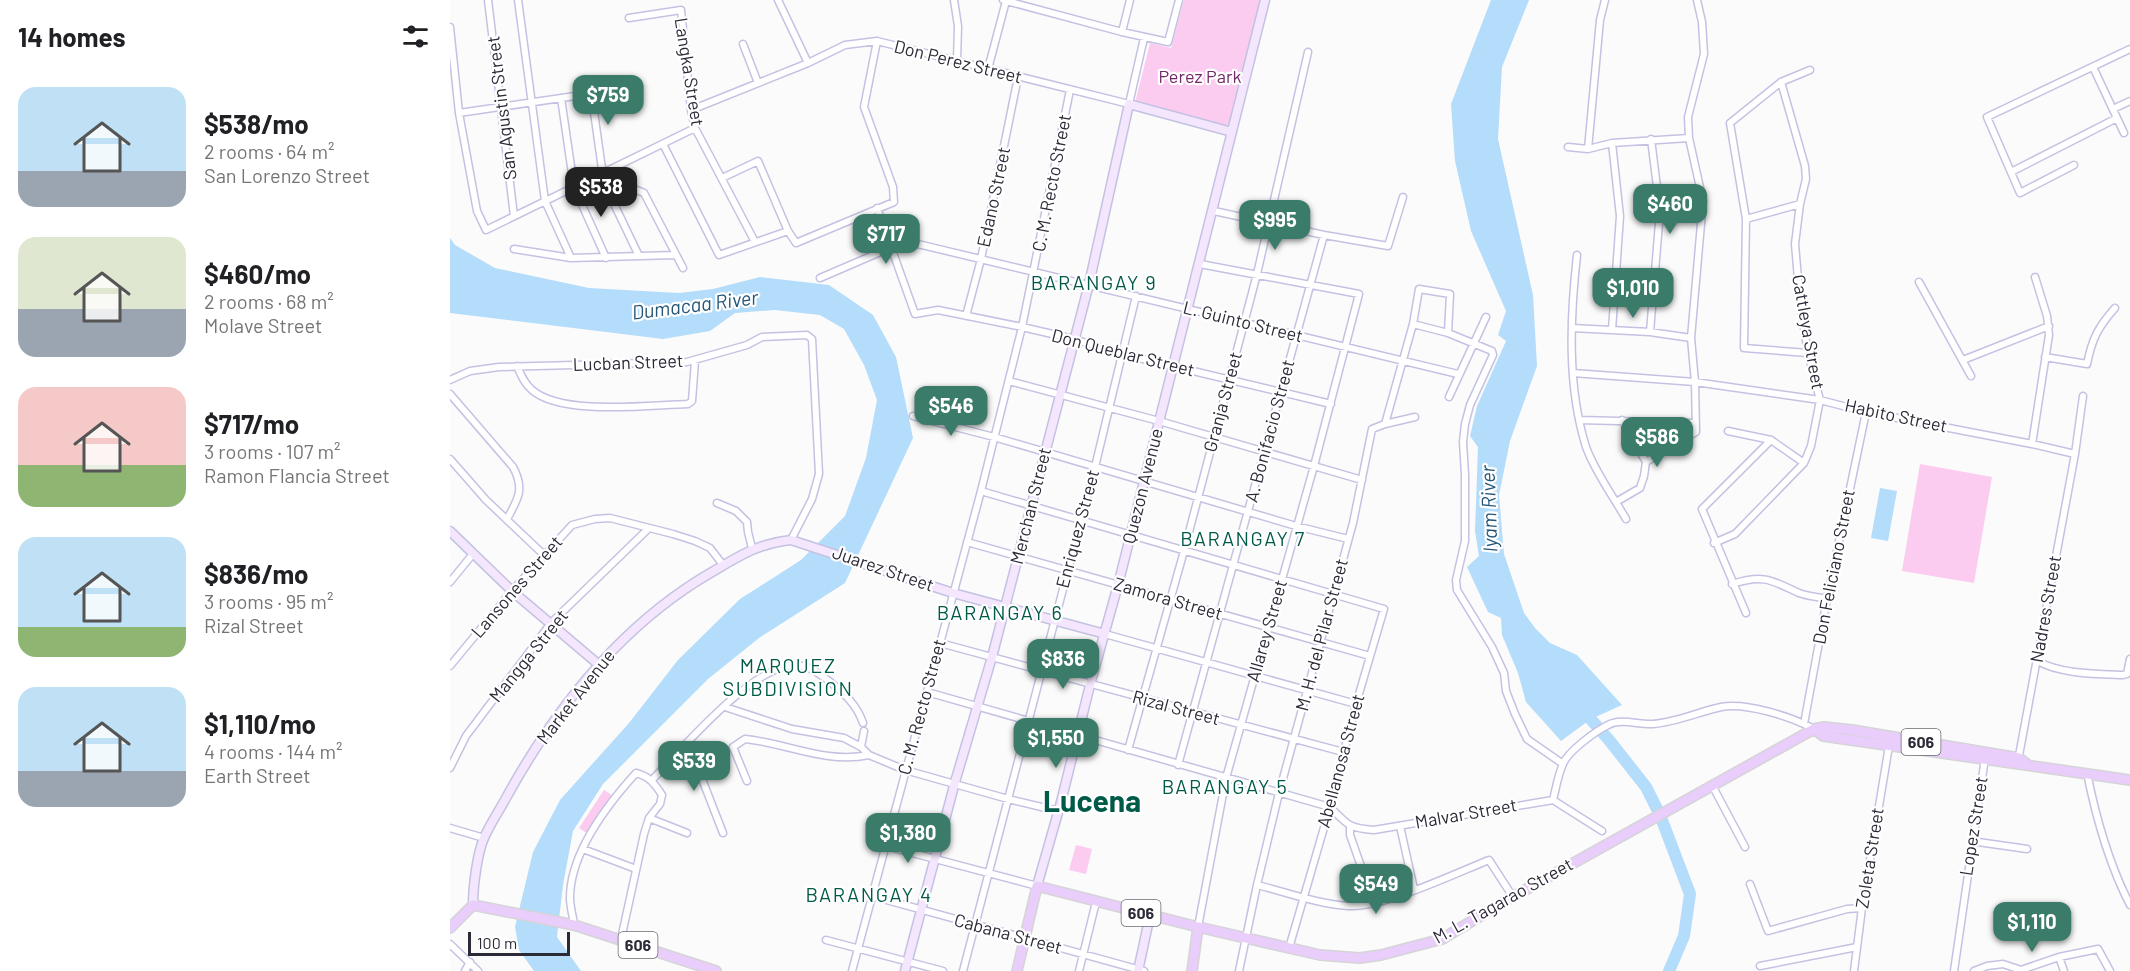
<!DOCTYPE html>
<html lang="en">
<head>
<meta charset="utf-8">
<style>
  :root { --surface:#fff; --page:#f2f2f2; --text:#202124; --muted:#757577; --accent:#3b7b69 }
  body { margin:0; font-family:Barlow,sans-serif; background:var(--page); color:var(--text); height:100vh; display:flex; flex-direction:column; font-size:22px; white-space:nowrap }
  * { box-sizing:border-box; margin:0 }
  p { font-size:20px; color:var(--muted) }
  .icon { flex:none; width:33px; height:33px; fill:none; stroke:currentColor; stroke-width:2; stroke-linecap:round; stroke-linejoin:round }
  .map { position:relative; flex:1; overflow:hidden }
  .drawer { display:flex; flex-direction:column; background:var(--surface); width:450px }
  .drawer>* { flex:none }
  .scale { position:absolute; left:18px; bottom:15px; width:102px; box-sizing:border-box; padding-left:6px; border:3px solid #2b2a37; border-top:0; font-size:16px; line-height:21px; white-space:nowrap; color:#2b2a37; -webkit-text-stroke:4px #fff; paint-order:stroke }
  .price { position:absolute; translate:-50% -51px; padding:0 14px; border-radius:12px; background:var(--accent); color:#fff; font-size:20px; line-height:39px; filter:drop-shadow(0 2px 3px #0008) }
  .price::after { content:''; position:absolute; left:50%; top:36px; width:18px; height:14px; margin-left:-9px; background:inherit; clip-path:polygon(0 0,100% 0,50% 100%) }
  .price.on { background:#222; color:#fff }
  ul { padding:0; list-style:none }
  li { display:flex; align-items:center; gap:18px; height:150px; padding:0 18px }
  li span { display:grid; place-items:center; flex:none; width:168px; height:120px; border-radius:18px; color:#555 }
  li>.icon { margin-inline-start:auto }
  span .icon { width:72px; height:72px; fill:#fffc; stroke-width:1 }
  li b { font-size:26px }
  h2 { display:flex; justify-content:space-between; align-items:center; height:72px; padding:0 18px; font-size:26px }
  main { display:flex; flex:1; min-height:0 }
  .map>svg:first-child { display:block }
  .green { fill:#fbcbf0 }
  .water { fill:#b4dcfb }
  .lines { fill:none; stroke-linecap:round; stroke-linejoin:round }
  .river { stroke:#b4dcfb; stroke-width:12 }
  .street-casing { stroke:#c4c2e2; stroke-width:9 }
  .secondary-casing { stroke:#c4c2e2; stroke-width:11 }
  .primary-casing { stroke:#d5d4d7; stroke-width:12 }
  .street { stroke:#fff; stroke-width:6 }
  .secondary { stroke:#f4e6fd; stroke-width:8 }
  .primary { stroke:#e9cdfb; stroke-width:9 }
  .labels { text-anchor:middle; stroke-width:4.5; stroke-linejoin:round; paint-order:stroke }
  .shield { fill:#fff; stroke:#6b6a73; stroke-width:1.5 }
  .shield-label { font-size:16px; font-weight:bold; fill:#2b2a37 }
  .street-label { font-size:18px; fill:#2b2a37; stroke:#fff }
  .park-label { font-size:18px; fill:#722867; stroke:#fff }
  .neighbourhood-label { font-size:20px; letter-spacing:1.5px; fill:#005a48; stroke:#fff }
  .water-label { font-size:20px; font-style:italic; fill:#235577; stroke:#fff }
  .town-label { font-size:30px; font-weight:bold; fill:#005a48; stroke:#fff }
</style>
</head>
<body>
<main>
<section class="drawer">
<h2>14 homes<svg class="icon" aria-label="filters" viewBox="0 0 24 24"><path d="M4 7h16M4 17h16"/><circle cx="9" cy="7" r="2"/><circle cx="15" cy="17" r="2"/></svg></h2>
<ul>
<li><span style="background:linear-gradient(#bfe0f5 70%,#9aa5b1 0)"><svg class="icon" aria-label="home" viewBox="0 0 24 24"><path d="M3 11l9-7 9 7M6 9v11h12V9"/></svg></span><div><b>$538/mo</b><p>2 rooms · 64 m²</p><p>San Lorenzo Street</p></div></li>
<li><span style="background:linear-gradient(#dfe7d0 60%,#9aa5b1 0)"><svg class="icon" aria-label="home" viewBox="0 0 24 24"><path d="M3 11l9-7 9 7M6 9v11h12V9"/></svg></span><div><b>$460/mo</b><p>2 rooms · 68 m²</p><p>Molave Street</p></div></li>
<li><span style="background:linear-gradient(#f6c9c9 65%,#8fb573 0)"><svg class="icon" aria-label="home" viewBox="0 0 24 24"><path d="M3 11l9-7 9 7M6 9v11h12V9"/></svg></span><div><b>$717/mo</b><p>3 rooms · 107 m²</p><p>Ramon Flancia Street</p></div></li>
<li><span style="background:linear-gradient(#bfe0f5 75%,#8fb573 0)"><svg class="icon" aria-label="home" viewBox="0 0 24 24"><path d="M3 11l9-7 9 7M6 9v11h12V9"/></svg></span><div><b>$836/mo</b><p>3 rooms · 95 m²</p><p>Rizal Street</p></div></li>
<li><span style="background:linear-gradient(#bfe0f5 70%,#9aa5b1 0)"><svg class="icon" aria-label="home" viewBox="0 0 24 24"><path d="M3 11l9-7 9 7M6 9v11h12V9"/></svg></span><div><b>$1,110/mo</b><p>4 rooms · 144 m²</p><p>Earth Street</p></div></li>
</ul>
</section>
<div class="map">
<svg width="1680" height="971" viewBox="0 0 1680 971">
  <rect width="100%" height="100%" fill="#fbfbfb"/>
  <path class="green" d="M 734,0 L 812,0 L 778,127 L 685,103 L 700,43 L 721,48 Z
    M 1470,464 L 1542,477 L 1524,583 L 1452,571 Z
    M 154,790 L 162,795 L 138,834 L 129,828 Z
    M 626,845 L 642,849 L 636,874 L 619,870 Z"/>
  <path class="water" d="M 1041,0 L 1079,0 L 1052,67 L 1048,139 L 1083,295 L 1087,366 L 1060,441 L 1049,495 L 1054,554 L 1074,613 L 1085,628 L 1100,643 L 1127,655 L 1172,705 L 1141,719 L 1111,741 L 1076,702 L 1068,673 L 1052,635 L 1051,618 L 1038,612 L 1017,567 L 1029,556 L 1025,531 L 1028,447 L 1020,436 L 1027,406 L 1056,341 L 1048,335 L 1056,311 L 1021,231 L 1005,161 L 1001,104 Z
    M 0,238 L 5,245 L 45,268 L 139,288 L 229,293 L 263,289 L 310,277 L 379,285 L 423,315 L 446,357 L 463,438 L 395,583 L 309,638 L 258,679 L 153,784 L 123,831 L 113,885 L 107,937 L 131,971 L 84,971 L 69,950 L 65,927 L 83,852 L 110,800 L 179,723 L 228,660 L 290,599 L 351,560 L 395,516 L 416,458 L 427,400 L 414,365 L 394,329 L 370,315 L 325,310 L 285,313 L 260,331 L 213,339 L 0,313 Z
    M 1430,488 L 1447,491 L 1438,541 L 1421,538 Z"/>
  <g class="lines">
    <path class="river" d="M 1131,708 L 1159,740 L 1196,787 L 1210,815 L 1240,894 L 1234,936 L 1219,971"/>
    <defs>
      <path id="street" d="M 38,0 L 64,216
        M 68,0 L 95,201 L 121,258
        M 328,0 L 358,63
        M 504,0 L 508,26 L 507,61
        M 553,0 L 672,32 L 718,42 L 729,0
        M 179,18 L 231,10 L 241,110 L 245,128 L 305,242
        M 0,27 L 9,113 L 27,211 L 36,230 L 245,128
        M 672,32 L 680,0
        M 293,44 L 308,83
        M 1643,67 L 1674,133
        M 538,69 L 556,1
        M 111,98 L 124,187 L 156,258
        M 1663,109 L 1680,101
        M 241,110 L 358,63 L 395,45 L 427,41 L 679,104 L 694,38
        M 9,113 L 132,95 L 143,105 L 154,183 L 189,256
        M 213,144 L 269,255 L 338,231
        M 1118,147 L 1138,149 L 1162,143 L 1239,138
        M 1138,149 L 1150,20 L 1155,0
        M 1624,165 L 1570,193 L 1537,117 L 1680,49
        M 1561,172 L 1667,118
        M 272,178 L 308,161 L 338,231 L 346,243 L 444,202 L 443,187 L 414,107 L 427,41
        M 154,183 L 170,183 L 194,193 L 233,268
        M 427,208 L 465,314 L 488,310 L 572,327 L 624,339 L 672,354 L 881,404
        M 764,211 L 874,235 L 938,246 L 953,197
        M 1296,219 L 1350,204
        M 64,249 L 121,258 L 225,255
        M 1127,255 C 1120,318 1117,386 1136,447 C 1145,472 1163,496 1176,519
        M 370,278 L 442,247 L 468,244 L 1008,374
        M 1469,282 L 1521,376
        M 516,316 L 531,259 L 568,77
        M 963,324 L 998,333 L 1042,351 L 1043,355 L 1020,405 L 1015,424 L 1013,442 L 1015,475 L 1015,541 L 1006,580 L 1007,590 L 1042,647 L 1054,673 L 1056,691 L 1065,714 L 1077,739 L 1113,764
        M 1122,328 L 1200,332 L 1241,338
        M 1162,330 L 1170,216 L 1162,143
        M 1200,332 L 1210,211 L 1201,139
        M 1358,353 L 1294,348 L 1296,219 L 1280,123 L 1331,82 L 1360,70
        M 1595,357 L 1637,364 C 1642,339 1648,327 1665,308
        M 1513,360 L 1599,326
        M 67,366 C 71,375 74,383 82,390 C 112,416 198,405 238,404 L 242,401 L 245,361
        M 1123,373 L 1245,382 L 1370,400 L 1416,412 L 1582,444 L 1625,454
        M 0,380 L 20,371 L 49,367 L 237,362 L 297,345 L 312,337 L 357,335 L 362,339 L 369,474 L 362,499 L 341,540
        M 559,381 L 709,421 L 912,480
        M 0,394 L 63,467 C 75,489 68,499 57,519
        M 999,397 L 1036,317
        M 463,416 L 544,437 L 846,526 L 898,539
        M 1129,420 L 1246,423
        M 935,424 L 965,417
        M 1278,431 L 1321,440 L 1354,463
        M 1582,444 L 1599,335 L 1597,316 L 1585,277
        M 0,459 L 36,500 L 94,555
        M 1196,462 L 1246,432 L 1245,382 L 1241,338 L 1253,201 L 1239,138 L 1238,117 L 1254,54 L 1252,22 L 1247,0
        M 531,491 L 934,609 L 906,704 L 880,807 L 839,948
        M 1166,502 L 1190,488 L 1194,476 L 1196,462 L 1172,420
        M 267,503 L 286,511 L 297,522 L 298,532 L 302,548
        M 517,542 L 920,656
        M 1264,543 L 1285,534 L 1354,463 L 1361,446 L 1370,400 L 1358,353 L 1350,302 L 1345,244 L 1350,204 L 1356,179 L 1355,166 L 1331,82
        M 0,582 L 22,555
        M 1282,584 C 1314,574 1321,580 1349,593 C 1357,596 1368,597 1377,599
        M 1296,613 L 1252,509 L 1321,440
        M 655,634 L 906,704
        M 490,643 L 893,752
        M 1588,661 C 1609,674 1648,674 1673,675 L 1677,674 L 1680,659
        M 0,666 L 62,591 L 122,525 L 145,519 L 160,518 L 223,534 L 245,541 L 260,548 L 273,565
        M 477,692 L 880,807 C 898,825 898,828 924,830 L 1103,800 L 1152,831
        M 275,707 L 342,729 L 394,738 L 411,747 L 419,755 L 455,770 L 558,799 L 608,811
        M 1354,724 L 1377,599 L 1416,412
        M 238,743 L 273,833
        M 411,747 L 414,731
        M 678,750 L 734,551 L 807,274 L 858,52
        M 1568,761 L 1625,454 L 1633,396
        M 728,765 L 874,235
        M 0,768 L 16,736 L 101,623 L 198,529
        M 1637,773 C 1646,818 1659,864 1680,905
        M 202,780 C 230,751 305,662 347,665 C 360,666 369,674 379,681 C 394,693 407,705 413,723
        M 297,781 L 283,747 L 295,739 C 337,743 375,764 419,755
        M 1262,785 L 1295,847
        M 1103,800 C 1106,788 1108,775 1113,764 C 1118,751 1146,731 1158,725 C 1171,718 1189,725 1203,724 C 1227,722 1248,712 1271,707 C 1296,702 1342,717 1364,729
        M 199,818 L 237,833
        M 950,826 L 964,889
        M 900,827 L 900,835 L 924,903
        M 0,828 L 34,838
        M 1521,841 L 1577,849
        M 436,846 L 587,886
        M 133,849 L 186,869
        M 1300,884 L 1318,931 L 1397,909 L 1412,908
        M 807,885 C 836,892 867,904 898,906 C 933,908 1004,874 1039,860 L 1063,897
        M 422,896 L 694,971
        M 124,925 C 123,916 120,907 120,898 C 120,853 157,805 186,773 C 199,776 205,784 212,795 L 210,804 L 199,818 L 194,834 L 171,939
        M 748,927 L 776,778 L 864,466 L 909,294 L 750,264
        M 376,940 L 493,971
        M 0,944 L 28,971
        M 1609,957 L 1614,971
        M 1310,966 L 1407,947
        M 15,971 L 20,962
        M 402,971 L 531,491 L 572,327 L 620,90
        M 513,971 L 645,467 L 686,296
        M 629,971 L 646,902
        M 789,971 L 807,885 L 829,793 L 903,523 L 922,429 L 935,424 L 963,324 L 969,289 L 1000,294 L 998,333
        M 1404,971 L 1412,908 L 1439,746
        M 1504,971 L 1535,758
        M 1524,971 L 1537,966 L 1553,964 L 1571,970 L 1609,957 L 1648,949 L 1660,971"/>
      <path id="secondary" d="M 0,531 L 62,591 L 148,664
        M 587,886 L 611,802 L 640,685 L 668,585 L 815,0
        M 23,905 C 23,887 27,854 34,838 C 40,824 49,811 56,798 C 106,707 172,624 262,572 C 291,555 307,544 341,540 L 503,593 L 655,634
        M 455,971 L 505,782 L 542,657 L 639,284 L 679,104 L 782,132
        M 688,971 L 700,915"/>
      <path id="primary" d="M 1364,729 L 1373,736 L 1680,780
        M 0,928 L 23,905 L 124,925 L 266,971
        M 567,971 L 587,886 L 748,927 L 870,955 L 910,958 L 931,955 L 992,939 L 1057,900 L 1364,729 L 1374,727 L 1402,730 L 1569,758 L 1577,764
        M 742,971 L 748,927"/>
    </defs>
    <use href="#street" class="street-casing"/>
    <use href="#secondary" class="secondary-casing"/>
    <use href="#primary" class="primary-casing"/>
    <use href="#street" class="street"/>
    <use href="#secondary" class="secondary"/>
    <use href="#primary" class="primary"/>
  </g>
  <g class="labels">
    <g class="shield">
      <rect x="1451.5" y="729" width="39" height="26" rx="4.5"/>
      <rect x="671.5" y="900" width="39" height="26" rx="4.5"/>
      <rect x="168.5" y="932" width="39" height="26" rx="4.5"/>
    </g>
    <g class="shield-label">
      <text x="1471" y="748">606</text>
      <text x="691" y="919">606</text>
      <text x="188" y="951">606</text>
    </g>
    <g class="street-label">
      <text transform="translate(508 62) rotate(14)" y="6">Don Perez Street</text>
      <text transform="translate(239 72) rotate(81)" y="6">Langka Street</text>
      <text transform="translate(52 108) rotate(-97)" y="6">San Agustin Street</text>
      <text transform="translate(602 183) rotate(-79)" y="6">C. M. Recto Street</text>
      <text transform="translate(544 197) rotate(-78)" y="6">Edano Street</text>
      <text transform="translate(793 322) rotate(14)" y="6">L. Guinto Street</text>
      <text transform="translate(1358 332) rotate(80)" y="6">Cattleya Street</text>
      <text transform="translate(673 353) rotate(14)" y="6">Don Queblar Street</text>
      <text transform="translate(178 363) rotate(-2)" y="6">Lucban Street</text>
      <text transform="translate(773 402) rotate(-75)" y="6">Granja Street</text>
      <text transform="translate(1446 416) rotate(12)" y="6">Habito Street</text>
      <text transform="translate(820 431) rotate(-75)" y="6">A. Bonifacio Street</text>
      <text transform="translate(693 486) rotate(-76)" y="6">Quezon Avenue</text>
      <text transform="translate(581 506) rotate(-76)" y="6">Merchan Street</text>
      <text transform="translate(628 529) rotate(-75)" y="6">Enriquez Street</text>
      <text transform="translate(1384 567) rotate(-79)" y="6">Don Feliciano Street</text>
      <text transform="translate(433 569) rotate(19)" y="6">Juarez Street</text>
      <text transform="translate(67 587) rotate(-49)" y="6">Lansones Street</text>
      <text transform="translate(718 599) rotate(16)" y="6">Zamora Street</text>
      <text transform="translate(1596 609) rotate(-80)" y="6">Nadres Street</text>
      <text transform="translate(817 631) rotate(-74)" y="6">Allarey Street</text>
      <text transform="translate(872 635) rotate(-75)" y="6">M. H. del Pilar Street</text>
      <text transform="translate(79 656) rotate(-51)" y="6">Mangga Street</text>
      <text transform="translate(126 697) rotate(-52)" y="6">Market Avenue</text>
      <text transform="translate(472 707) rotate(-75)" y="6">C. M. Recto Street</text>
      <text transform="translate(726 708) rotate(15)" y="6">Rizal Street</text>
      <text transform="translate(891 761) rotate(-75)" y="6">Abellanosa Street</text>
      <text transform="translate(1016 814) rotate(-10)" y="6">Malvar Street</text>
      <text transform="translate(1524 826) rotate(-81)" y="6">Lopez Street</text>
      <text transform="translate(1420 858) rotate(-81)" y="6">Zoleta Street</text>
      <text transform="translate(1053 901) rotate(-29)" y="6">M. L. Tagarao Street</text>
      <text transform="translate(558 934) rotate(15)" y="6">Cabana Street</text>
    </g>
    <g class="park-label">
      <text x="750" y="83">Perez Park</text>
    </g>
    <g class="neighbourhood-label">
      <text x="644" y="290">BARANGAY 9</text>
      <text x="793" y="546">BARANGAY 7</text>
      <text x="550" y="620">BARANGAY 6</text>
      <text x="338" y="673">MARQUEZ<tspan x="338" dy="23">SUBDIVISION</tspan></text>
      <text x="775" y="794">BARANGAY 5</text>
      <text x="419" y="902">BARANGAY 4</text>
    </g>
    <g class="water-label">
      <text transform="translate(245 305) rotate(-7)" y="7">Dumacaa River</text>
      <text transform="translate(1039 509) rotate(-92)" y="7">Iyam River</text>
    </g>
    <g class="town-label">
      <text x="642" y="812">Lucena</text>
    </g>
  </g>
</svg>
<div class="scale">100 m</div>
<b class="price" style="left:158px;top:126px">$759</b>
<b class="price on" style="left:151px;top:218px">$538</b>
<b class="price" style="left:1220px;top:235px">$460</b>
<b class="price" style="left:825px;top:251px">$995</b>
<b class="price" style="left:436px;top:265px">$717</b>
<b class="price" style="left:1183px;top:319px">$1,010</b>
<b class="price" style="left:501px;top:437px">$546</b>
<b class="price" style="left:1207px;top:468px">$586</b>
<b class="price" style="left:613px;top:690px">$836</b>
<b class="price" style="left:606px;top:769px">$1,550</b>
<b class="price" style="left:244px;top:792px">$539</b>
<b class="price" style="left:458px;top:864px">$1,380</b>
<b class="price" style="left:926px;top:915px">$549</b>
<b class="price" style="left:1582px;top:953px">$1,110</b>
</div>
</main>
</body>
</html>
